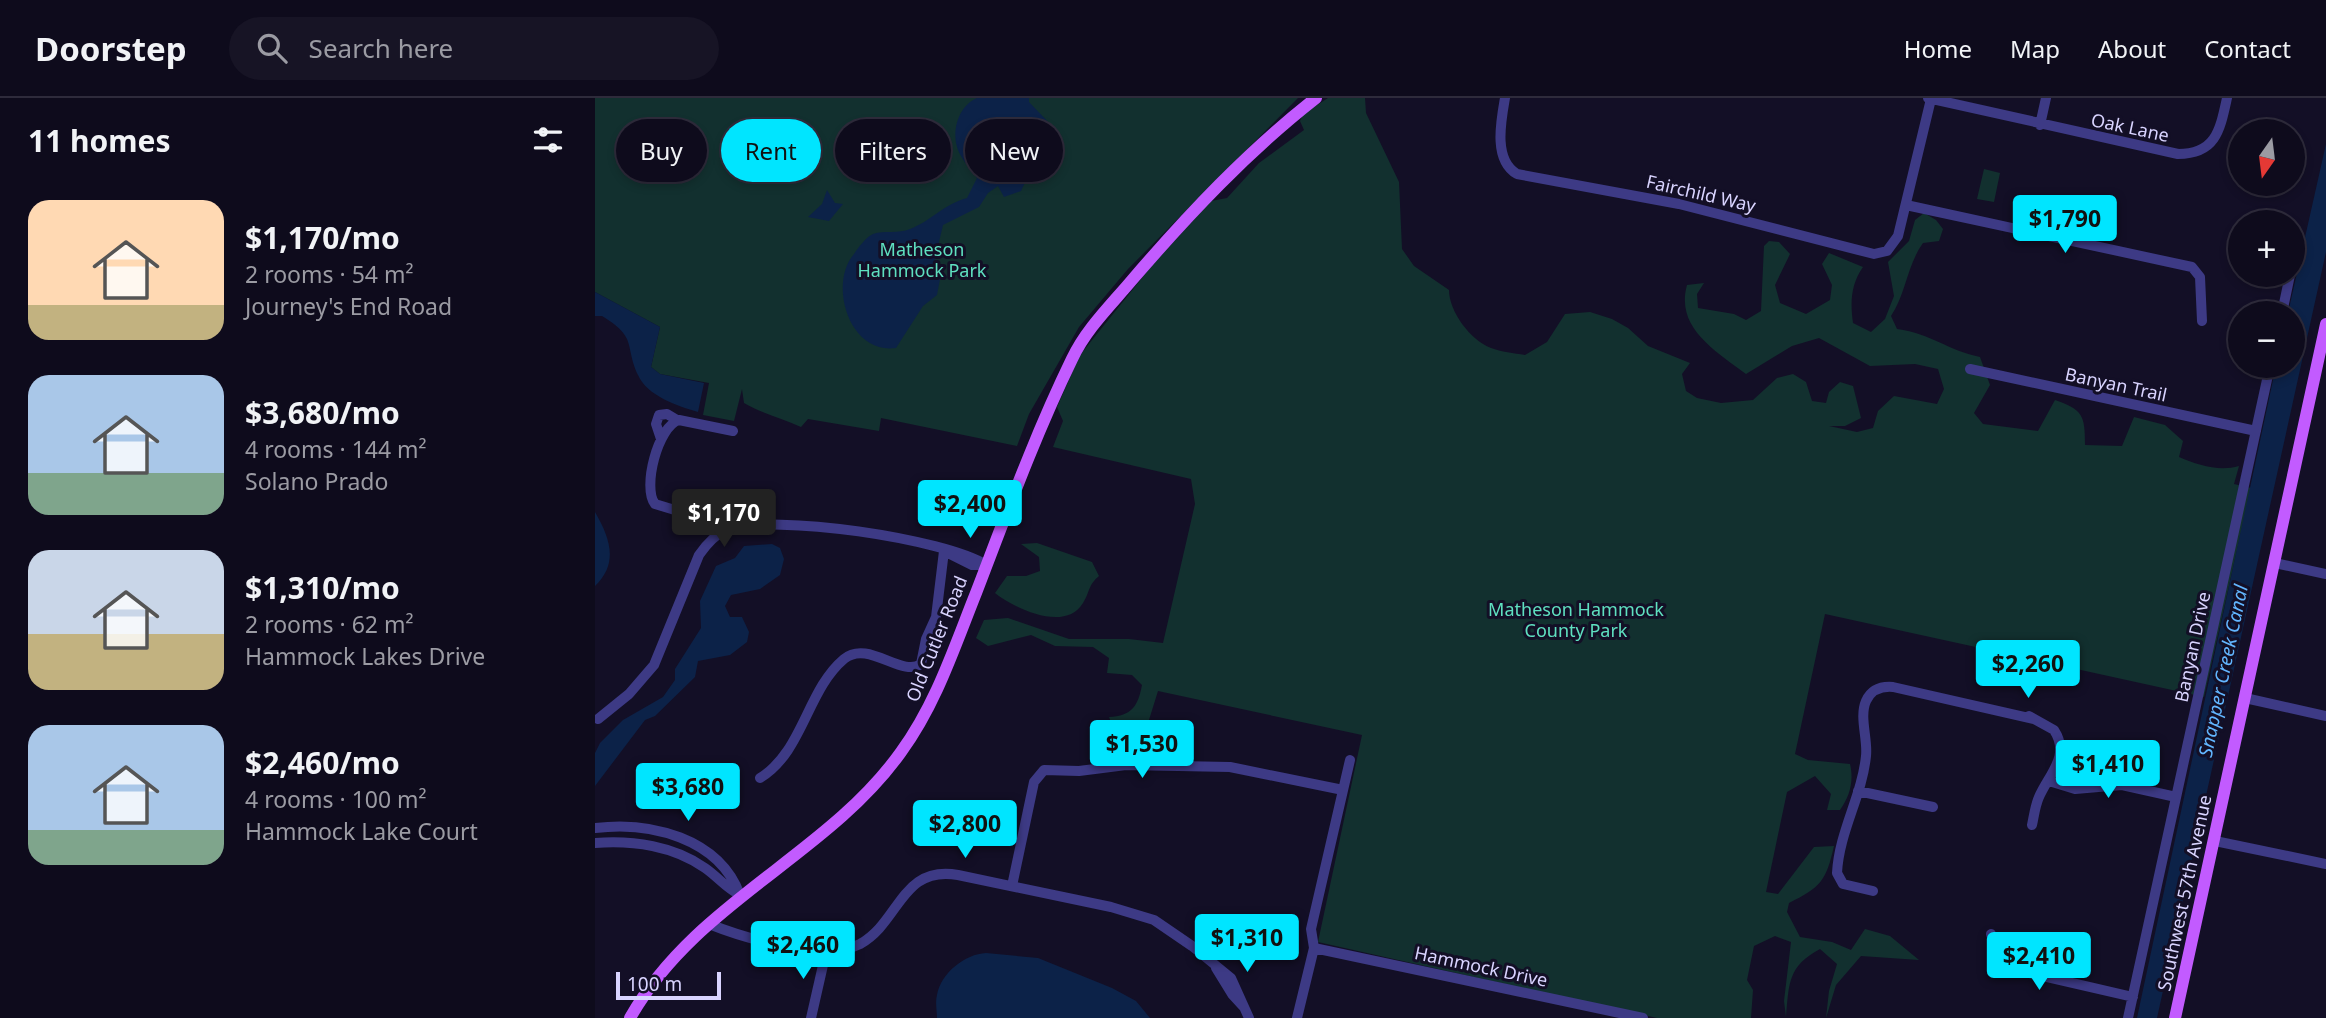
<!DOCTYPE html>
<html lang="en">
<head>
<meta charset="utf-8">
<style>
  :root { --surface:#0e0b1c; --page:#171425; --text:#f1f3f6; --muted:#9b9ba3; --line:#2e2b3b; --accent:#00e5ff }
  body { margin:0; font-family:"Noto Sans",sans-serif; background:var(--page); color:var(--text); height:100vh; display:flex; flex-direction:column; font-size:26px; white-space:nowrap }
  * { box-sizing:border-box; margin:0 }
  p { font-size:23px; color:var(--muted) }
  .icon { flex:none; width:38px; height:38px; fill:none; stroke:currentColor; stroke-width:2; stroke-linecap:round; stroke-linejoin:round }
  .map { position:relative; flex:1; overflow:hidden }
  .panel { display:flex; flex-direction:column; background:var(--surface); width:595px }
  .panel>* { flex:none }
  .guide { position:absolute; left:21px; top:21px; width:665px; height:63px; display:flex; gap:14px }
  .needle { width:46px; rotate:194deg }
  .fabs { position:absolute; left:1633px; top:21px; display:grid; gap:14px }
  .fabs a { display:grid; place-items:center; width:77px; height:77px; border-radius:50%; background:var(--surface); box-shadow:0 4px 10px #0003,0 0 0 2px var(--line); font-size:35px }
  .scale { position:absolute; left:21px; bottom:18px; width:105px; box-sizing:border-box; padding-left:7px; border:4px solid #d9d4ff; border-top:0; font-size:19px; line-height:24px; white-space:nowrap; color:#d9d4ff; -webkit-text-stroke:5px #130f26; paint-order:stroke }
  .price { position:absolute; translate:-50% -60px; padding:0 16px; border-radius:7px; background:var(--accent); color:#111; font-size:23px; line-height:46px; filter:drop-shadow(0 2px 4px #0008) }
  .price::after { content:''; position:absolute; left:50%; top:42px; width:21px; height:16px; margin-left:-10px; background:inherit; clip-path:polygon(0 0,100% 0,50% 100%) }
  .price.current { background:#222; color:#fff }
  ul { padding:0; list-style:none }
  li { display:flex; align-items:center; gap:21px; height:175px; padding:0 28px }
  li span { display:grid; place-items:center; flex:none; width:196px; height:140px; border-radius:21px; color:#555 }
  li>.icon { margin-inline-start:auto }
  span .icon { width:84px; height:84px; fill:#fffc; stroke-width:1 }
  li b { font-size:30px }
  h2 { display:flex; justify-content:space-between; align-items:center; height:84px; padding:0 28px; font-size:30px }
  .tag { padding:0 24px; border-radius:32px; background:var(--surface); box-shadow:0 4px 10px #0003,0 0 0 2px var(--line); font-size:24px; line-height:63px }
  .tag.current { background:var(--accent); color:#111 }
  header { display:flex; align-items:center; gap:42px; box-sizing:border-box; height:98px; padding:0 35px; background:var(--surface); border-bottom:2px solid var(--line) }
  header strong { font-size:33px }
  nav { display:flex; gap:38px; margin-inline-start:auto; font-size:24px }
  .search { width:490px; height:63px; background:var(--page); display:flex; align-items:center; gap:18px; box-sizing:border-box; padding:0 24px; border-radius:38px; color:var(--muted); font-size:26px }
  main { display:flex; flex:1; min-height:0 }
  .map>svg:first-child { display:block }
  .green { fill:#12302f }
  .water { fill:#0c2248 }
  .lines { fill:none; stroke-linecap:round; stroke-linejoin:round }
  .minor { stroke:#3d3a85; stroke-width:10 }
  .major { stroke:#c25bff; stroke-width:12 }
  .labels { text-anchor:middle; stroke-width:6; stroke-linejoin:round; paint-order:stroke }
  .street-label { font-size:18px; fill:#d9d4ff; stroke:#130f26 }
  .park-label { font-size:18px; fill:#5fe0c0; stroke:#130f26 }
  .water-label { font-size:19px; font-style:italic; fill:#62b6ff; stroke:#130f26 }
</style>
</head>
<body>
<header>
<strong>Doorstep</strong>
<div class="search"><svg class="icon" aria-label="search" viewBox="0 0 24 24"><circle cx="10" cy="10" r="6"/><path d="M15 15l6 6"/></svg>Search here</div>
<nav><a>Home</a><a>Map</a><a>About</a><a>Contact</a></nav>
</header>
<main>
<section class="panel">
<h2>11 homes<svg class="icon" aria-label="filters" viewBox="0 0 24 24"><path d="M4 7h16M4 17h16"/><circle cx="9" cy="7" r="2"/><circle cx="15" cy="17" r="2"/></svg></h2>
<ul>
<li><span style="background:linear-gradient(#ffd9b3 75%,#c2b280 0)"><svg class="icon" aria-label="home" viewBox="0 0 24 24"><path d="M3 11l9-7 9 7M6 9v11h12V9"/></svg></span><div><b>$1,170/mo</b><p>2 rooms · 54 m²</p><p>Journey's End Road</p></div></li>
<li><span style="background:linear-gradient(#a9c7e8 70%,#7fa58c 0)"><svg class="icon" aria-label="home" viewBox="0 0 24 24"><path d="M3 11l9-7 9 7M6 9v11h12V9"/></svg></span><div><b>$3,680/mo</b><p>4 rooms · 144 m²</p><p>Solano Prado</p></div></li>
<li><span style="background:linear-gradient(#c9d6e8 60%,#c2b280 0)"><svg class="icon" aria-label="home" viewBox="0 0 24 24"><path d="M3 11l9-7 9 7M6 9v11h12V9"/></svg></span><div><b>$1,310/mo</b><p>2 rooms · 62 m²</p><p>Hammock Lakes Drive</p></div></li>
<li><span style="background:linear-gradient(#a9c7e8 75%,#7fa58c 0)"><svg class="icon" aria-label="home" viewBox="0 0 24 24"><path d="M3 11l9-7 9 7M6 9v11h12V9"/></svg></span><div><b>$2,460/mo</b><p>4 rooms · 100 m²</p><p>Hammock Lake Court</p></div></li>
</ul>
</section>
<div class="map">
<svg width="1731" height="920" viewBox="0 0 1731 920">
  <rect width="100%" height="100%" fill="#130f26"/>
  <path class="green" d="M 0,0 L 703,0 L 533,171 L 484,229 L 434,316 L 422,348 L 286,320 L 284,333 L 213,321 L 206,329 C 186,320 168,316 149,305 L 147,291 L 139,323 L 108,317 L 114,285 L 65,276 L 56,269 L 65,229 L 0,194 Z
    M 733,0 L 770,0 L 771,15 L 804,84 L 807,151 L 819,168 L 854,192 C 854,213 875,242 896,250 C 906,254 919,255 930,257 L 952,244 L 970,216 L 995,214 L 1017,221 L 1033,230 L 1053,248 L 1095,265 L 1087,276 L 1091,293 L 1102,300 L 1126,305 L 1158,302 L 1182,280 L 1198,276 L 1211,284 L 1217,303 L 1231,305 L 1234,294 L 1245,284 L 1258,288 L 1266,320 L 1250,328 L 1234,328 L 1262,334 L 1278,330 L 1283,313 L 1299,298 L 1342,306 L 1349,291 L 1343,271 L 1320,266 L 1275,268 L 1224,240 L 1197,248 L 1151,276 C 1121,253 1080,230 1092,187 L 1109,185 L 1102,196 L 1103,210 L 1139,216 L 1151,222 L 1166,213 L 1169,148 L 1174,143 L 1184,144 L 1195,156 L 1180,187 L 1185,205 L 1211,216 L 1235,202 L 1237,187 L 1227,166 L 1234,155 L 1268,169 C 1256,186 1255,204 1258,225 L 1276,234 L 1290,221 L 1299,198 L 1293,164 L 1314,143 L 1320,122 L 1329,115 L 1341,122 L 1348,131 L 1344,143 L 1328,145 C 1312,167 1311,196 1296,218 L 1302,231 C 1337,236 1352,252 1385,259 L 1395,287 L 1379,315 L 1388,326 L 1443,333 L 1460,302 C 1488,312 1490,317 1490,347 L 1527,348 L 1539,319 L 1570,327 L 1588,343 L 1584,359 C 1603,367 1624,374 1644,368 L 1639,386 L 1656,390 L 1609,599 L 1230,516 L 1200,656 L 1213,662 L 1255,666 C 1259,683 1255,698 1245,712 L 1232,712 L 1236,696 L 1220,678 L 1192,694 L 1171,794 L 1183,796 L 1219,749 L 1239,748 C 1231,783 1226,789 1194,805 L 1192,814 L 1205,839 L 1237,844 L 1256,852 L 1270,831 L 1295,838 L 1324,862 L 1266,858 L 1241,887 L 1231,920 L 1234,893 L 1242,866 L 1225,851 C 1193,868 1194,885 1191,919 L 1189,903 L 1196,844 L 1180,838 L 1159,848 L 1152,882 L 1158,892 L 1156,920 L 1062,920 L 723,844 L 767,637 L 563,593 L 544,654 L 536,654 L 519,632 L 514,619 C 537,618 543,608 547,587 L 537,577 L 512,575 L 514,560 L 498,549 L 460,548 L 436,537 L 393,548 L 381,540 L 389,522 L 413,520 L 474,541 L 534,541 L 568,545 L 600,406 L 596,381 L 458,349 L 468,323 L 462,309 L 485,257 L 555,170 L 616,103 L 632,100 L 664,65 L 709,32 L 705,23 L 708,16 Z
    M 1389,71 L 1405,75 L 1399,104 L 1382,101 Z
    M 442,445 L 497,464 L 504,478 C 493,487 495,494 488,505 C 470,535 419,510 400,495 L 412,478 L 431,478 L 445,473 L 444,459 L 426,446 Z"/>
  <path class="water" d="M 382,0 L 434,0 L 434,4 L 459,30 L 450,61 L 440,63 L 426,93 L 409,99 L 403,88 L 393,95 L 384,109 L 348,127 L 339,165 L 346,176 L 342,197 L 328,208 L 301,250 C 254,257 233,186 259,156 C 263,150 271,139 278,136 C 289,132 304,136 315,131 C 336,123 349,106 372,100 L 382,80 C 376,72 367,62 363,52 C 356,34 363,8 382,0 Z
    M 1731,46 L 1731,154 L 1562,920 L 1542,920 L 1681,268 L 1698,268 L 1698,215 L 1693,215 Z
    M 232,92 L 240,105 L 248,106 L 234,123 L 213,119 L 227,106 Z
    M 0,194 L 65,229 L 56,269 L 65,276 L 109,285 L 103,314 C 83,308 52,298 43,277 C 29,246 43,240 7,218 L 0,218 Z
    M 0,414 C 15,440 24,465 0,488 Z
    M 177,446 L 185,450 L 189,461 L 185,477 L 165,491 L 136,497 L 130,508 L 135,519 L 147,519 L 154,534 L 152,544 L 135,557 L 103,563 L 100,579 L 60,618 L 50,622 L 0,688 L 0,655 L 5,645 L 28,622 L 68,599 L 80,582 L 80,571 L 106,530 L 105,503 L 121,468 L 140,460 L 149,448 Z
    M 391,855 L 443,860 L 517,890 L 541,903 L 555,920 L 342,920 C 342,913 340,904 342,897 C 346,875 370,856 391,855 Z"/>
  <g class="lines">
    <path class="minor" d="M 910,0 C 906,23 898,62 922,76 L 1084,106 L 1279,156 L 1292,153 L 1303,138 L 1336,1
      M 1333,0 L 1583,56 C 1621,56 1625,32 1632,0
      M 1445,27 L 1451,0
      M 1311,107 L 1597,169 L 1605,179 L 1607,223
      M 1698,166 L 1701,152
      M 1687,215 L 1695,177
      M 1375,271 L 1661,333
      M 66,341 L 61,326 L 64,317 L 72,316 L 82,322
      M 122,437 L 93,416 L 60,406 C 47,390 63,328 84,322 L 138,333
      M 349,453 L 377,467 L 391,467
      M 1680,465 L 1731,476
      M 1650,600 L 1731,618
      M 1434,618 L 1459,632 C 1476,658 1454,676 1444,699 C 1440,708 1439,718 1437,727
      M 3,621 L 34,596 L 59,567 L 104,457 C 111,447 119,437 131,432 C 179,415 350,441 391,467
      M 165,680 C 208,654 212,592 249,561 C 273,541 307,580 326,566 L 331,541 L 341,519 L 349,453
      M 1454,683 L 1480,691 L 1527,687 L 1581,699
      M 1263,693 L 1338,709
      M 0,730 C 55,723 124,740 145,797
      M 1620,743 L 1731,766
      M 0,745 C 38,742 79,748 110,770 C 123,779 131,790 145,797
      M 417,788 L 439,684 L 449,672 L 484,673 L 531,667 L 635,669 L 748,692
      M 1278,793 L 1248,786 L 1242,775 C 1244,734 1267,698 1271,658 C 1273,641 1264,619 1271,603 C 1276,592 1286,588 1298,589 L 1438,621
      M 114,826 C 149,840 230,864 265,846 C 305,824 306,767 363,777 L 516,809 L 559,822 L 597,848 L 636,880 L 654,920
      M 1396,836 L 1401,853 L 1421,872 L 1538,899
      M 719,850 L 1048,920
      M 621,870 L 637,896 L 648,908
      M 216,920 L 231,854
      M 702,920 L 719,850 L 716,831 L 755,662
      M 1533,920 L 1675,268"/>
    <path class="major" d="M 35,920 C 100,804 232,758 306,654 C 341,606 359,550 381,495 C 411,417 440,337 477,261 C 491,231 516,207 537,182 C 593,117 653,53 721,0
      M 1580,920 L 1731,226"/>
  </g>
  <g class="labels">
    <g class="street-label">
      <text transform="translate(1535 30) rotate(12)" y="6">Oak Lane</text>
      <text transform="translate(1106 96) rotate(13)" y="6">Fairchild Way</text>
      <text transform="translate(1521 287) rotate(12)" y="6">Banyan Trail</text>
      <text transform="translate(342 541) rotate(-68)" y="6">Old Cutler Road</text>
      <text transform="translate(1598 549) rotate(-78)" y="6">Banyan Drive</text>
      <text transform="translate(1590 795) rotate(-78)" y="6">Southwest 57th Avenue</text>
      <text transform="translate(886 869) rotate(12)" y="6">Hammock Drive</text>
    </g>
    <g class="park-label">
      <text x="327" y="158">Matheson<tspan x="327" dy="21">Hammock Park</tspan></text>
      <text x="981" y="518">Matheson Hammock<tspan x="981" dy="21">County Park</tspan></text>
    </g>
    <g class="water-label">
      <text transform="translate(1628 573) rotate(-78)" y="7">Snapper Creek Canal</text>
    </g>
  </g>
</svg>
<div class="fabs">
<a><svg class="needle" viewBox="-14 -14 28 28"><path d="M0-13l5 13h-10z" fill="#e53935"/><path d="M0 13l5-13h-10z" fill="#9b9ba3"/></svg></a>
<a>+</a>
<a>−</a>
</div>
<div class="scale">100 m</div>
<b class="price" style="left:1470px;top:157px">$1,790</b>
<b class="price" style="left:375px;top:442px">$2,400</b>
<b class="price current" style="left:129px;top:451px">$1,170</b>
<b class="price" style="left:1433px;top:602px">$2,260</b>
<b class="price" style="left:547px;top:682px">$1,530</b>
<b class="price" style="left:1513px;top:702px">$1,410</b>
<b class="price" style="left:93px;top:725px">$3,680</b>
<b class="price" style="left:370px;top:762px">$2,800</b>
<b class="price" style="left:652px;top:876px">$1,310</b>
<b class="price" style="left:208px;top:883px">$2,460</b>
<b class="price" style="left:1444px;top:894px">$2,410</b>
<div class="guide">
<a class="tag">Buy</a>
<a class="tag current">Rent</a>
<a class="tag">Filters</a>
<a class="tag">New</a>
</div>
</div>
</main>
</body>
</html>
